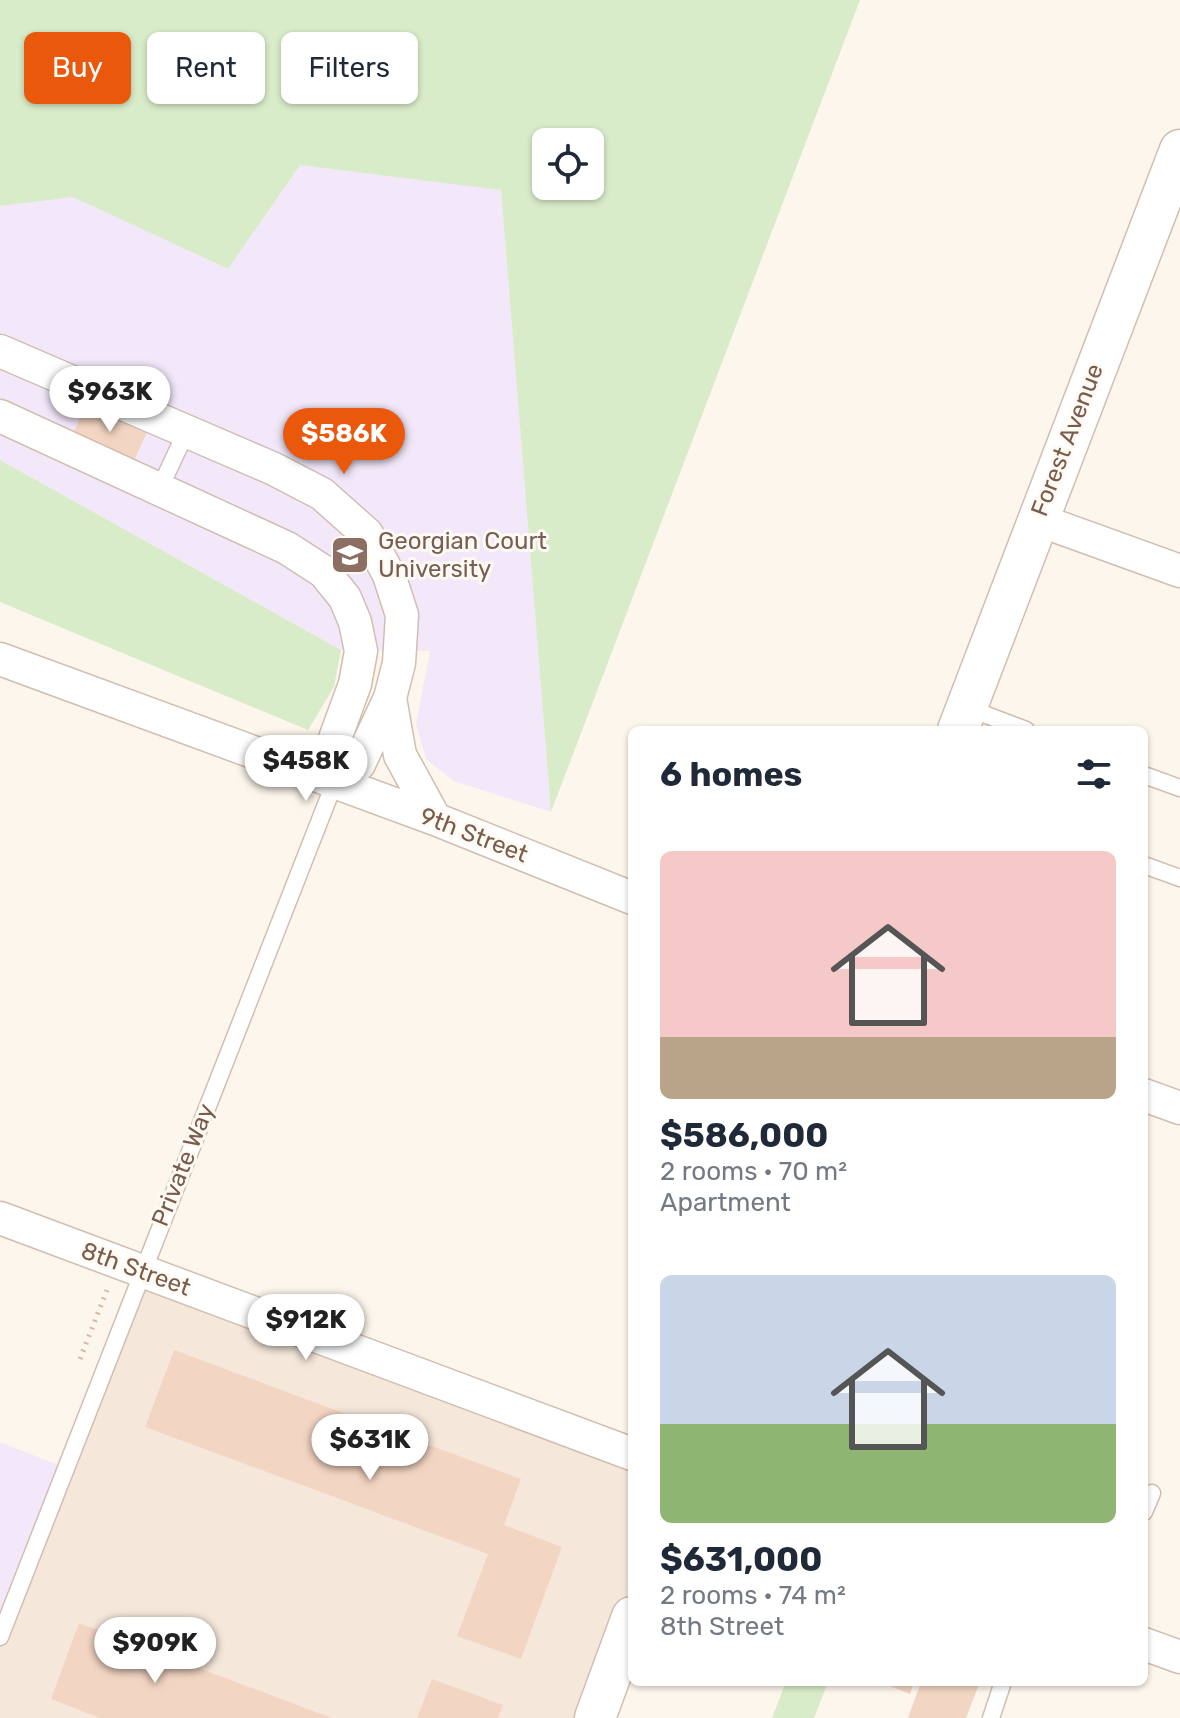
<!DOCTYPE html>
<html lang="en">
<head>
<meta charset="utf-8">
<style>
  :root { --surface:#fff; --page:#f6f6f7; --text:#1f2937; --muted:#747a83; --accent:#ea580c }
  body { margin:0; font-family:Rubik,sans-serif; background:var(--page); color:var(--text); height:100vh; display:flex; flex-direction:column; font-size:30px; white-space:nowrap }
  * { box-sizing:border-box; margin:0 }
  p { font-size:26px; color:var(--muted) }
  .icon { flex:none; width:44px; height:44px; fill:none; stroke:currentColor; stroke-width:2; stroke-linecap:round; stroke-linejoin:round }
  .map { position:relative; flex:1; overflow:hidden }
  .details { position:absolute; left:628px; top:726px; width:520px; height:960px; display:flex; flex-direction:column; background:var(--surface); border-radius:12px; box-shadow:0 2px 6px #0004 }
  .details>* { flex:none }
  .hud { position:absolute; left:24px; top:32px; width:484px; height:72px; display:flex; gap:16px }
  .buttons { position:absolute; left:532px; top:128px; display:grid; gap:16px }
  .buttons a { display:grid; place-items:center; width:72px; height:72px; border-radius:12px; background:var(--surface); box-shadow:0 2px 6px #0004; font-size:40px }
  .price { position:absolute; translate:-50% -68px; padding:0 18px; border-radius:28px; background:#fff; color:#222; font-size:26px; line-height:52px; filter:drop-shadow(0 2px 4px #0008) }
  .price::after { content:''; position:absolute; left:50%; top:48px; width:24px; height:18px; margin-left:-12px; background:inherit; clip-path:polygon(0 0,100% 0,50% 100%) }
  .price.current { background:var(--accent); color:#fff }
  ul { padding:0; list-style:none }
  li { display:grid; align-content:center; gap:16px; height:424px; padding:0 32px }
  li span { display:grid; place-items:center; height:248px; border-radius:12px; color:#555 }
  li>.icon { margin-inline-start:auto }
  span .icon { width:144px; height:144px; fill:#fffc; stroke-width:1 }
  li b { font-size:34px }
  h2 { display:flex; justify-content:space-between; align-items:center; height:96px; padding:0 32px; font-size:34px }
  .pill { padding:0 28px; border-radius:12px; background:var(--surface); box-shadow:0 2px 6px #0004; font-size:28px; line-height:72px }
  .pill.current { background:var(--accent); color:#fff }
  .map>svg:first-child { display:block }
  .residential { fill:#f5e8da }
  .education { fill:#f3e8fa }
  .green { fill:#d8ecc9; fill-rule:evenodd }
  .building { fill:#f3d5c3 }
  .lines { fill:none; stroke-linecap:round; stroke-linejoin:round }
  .service-casing { stroke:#d1beb0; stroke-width:19 }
  .minor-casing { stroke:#d1beb0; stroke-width:35 }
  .tertiary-casing { stroke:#d1beb0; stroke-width:43 }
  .path { stroke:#d9b8a5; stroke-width:5; stroke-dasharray:2 6; stroke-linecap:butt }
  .service { stroke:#fff; stroke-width:16 }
  .minor { stroke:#fff; stroke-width:32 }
  .tertiary { stroke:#fff; stroke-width:40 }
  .labels { text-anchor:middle; stroke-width:6; stroke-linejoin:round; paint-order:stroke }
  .street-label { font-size:24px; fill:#7a5c4d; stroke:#fffaf3 }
  .education-label { font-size:24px; fill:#785e54; stroke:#fffaf3; text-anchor:start }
</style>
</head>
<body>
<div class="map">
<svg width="1180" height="1718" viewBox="0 0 1180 1718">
  <rect width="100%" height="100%" fill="#fdf6ec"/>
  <path class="residential" d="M 141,1271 L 632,1454 L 632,1617 L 595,1718 L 0,1718 L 0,1638 Z"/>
  <path class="education" d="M 300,165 L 501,189 L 551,812 L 454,781 L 426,759 L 416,724 L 430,651 L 341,650 L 0,460 L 0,206 L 73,196 L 228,269 Z
    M 0,1442 L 66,1468 L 0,1638 Z"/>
  <path class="green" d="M 0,0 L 860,0 L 551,812 L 501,190 L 300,165 L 228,269 L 73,197 L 0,206 ZM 546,142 L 590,142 L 590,186 L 546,186 Z
    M 0,460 L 341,650 L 334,687 L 308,730 L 0,602 Z
    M 786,1682 L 828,1682 L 814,1718 L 772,1718 Z"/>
  <path class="building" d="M 86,405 L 147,432 L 133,463 L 72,436 Z
    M 174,1350 L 521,1479 L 504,1525 L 562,1547 L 521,1659 L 457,1636 L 488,1554 L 145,1427 Z
    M 79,1623 L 332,1718 L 100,1718 L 51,1699 Z
    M 432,1679 L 503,1705 L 498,1718 L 417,1718 Z
    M 880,1682 L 914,1682 L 910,1694 Z
    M 921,1682 L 980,1682 L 966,1718 L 908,1718 Z"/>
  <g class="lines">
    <defs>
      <path id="service" d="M 159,490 L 187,430
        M 968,708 L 1026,730
        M 1144,775 L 1180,788
        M 1144,865 L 1180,878
        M 1144,1512 L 1152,1493
        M 0,1637 L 334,784
        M 991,1718 L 1003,1682"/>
      <path id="minor" d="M 0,351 L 274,469 L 322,494 L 367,534 L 389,575 L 402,615 L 399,663 L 390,698 L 400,755 L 435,819
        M 0,416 L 287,548 L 324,572 L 345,598 L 355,622 L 361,651 L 355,684 L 333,744 L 334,784
        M 1036,519 L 1180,571
        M 0,659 L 435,819 L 632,898
        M 334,784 L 359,764 L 390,698
        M 1144,1095 L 1180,1108
        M 0,1218 L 632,1454
        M 1144,1644 L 1180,1657"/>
      <path id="tertiary" d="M 958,730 L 1180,150
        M 595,1718 L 632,1617"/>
    </defs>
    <use href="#service" class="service-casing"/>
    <use href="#minor" class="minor-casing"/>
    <use href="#tertiary" class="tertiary-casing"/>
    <path class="path" d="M 80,1359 L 107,1290"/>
    <use href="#service" class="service"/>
    <use href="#minor" class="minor"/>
    <use href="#tertiary" class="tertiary"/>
  </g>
  <defs>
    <symbol id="university-square" viewBox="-11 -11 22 22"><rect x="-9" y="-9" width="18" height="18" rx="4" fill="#8d6e63" stroke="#fffaf3"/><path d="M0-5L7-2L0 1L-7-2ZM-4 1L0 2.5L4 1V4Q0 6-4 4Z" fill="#fff"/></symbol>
  </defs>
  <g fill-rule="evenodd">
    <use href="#university-square" x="328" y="533" width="44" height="44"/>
  </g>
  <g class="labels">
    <g class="street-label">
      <text transform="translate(1067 440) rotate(-69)" y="8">Forest Avenue</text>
      <text transform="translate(474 835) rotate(21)" y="8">9th Street</text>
      <text transform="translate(183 1165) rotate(-68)" y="8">Private Way</text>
      <text transform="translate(136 1269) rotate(20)" y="8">8th Street</text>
    </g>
    <g class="education-label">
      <text x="378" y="549">Georgian Court<tspan x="378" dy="28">University</tspan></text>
    </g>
  </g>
</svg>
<div class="buttons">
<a><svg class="icon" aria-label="locate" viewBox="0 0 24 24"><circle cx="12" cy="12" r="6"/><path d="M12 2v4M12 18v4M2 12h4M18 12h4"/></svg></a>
</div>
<b class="price" style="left:110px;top:434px">$963K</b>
<b class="price current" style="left:344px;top:476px">$586K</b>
<b class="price" style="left:306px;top:803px">$458K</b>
<b class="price" style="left:306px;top:1362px">$912K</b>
<b class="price" style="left:370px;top:1482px">$631K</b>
<b class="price" style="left:155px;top:1685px">$909K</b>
<div class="hud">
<a class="pill current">Buy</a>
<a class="pill">Rent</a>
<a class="pill">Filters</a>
</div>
<section class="details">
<h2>6 homes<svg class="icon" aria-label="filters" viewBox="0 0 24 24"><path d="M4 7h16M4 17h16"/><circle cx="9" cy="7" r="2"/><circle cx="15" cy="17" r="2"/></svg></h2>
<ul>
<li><span style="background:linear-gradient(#f6c9c9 75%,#b9a48a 0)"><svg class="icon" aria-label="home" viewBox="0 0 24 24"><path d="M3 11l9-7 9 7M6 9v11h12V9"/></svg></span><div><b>$586,000</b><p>2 rooms · 70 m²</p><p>Apartment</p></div></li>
<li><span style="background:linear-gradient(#c9d6e8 60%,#8fb573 0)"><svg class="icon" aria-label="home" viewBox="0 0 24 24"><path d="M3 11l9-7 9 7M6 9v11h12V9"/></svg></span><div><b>$631,000</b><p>2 rooms · 74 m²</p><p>8th Street</p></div></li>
</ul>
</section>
</div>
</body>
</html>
